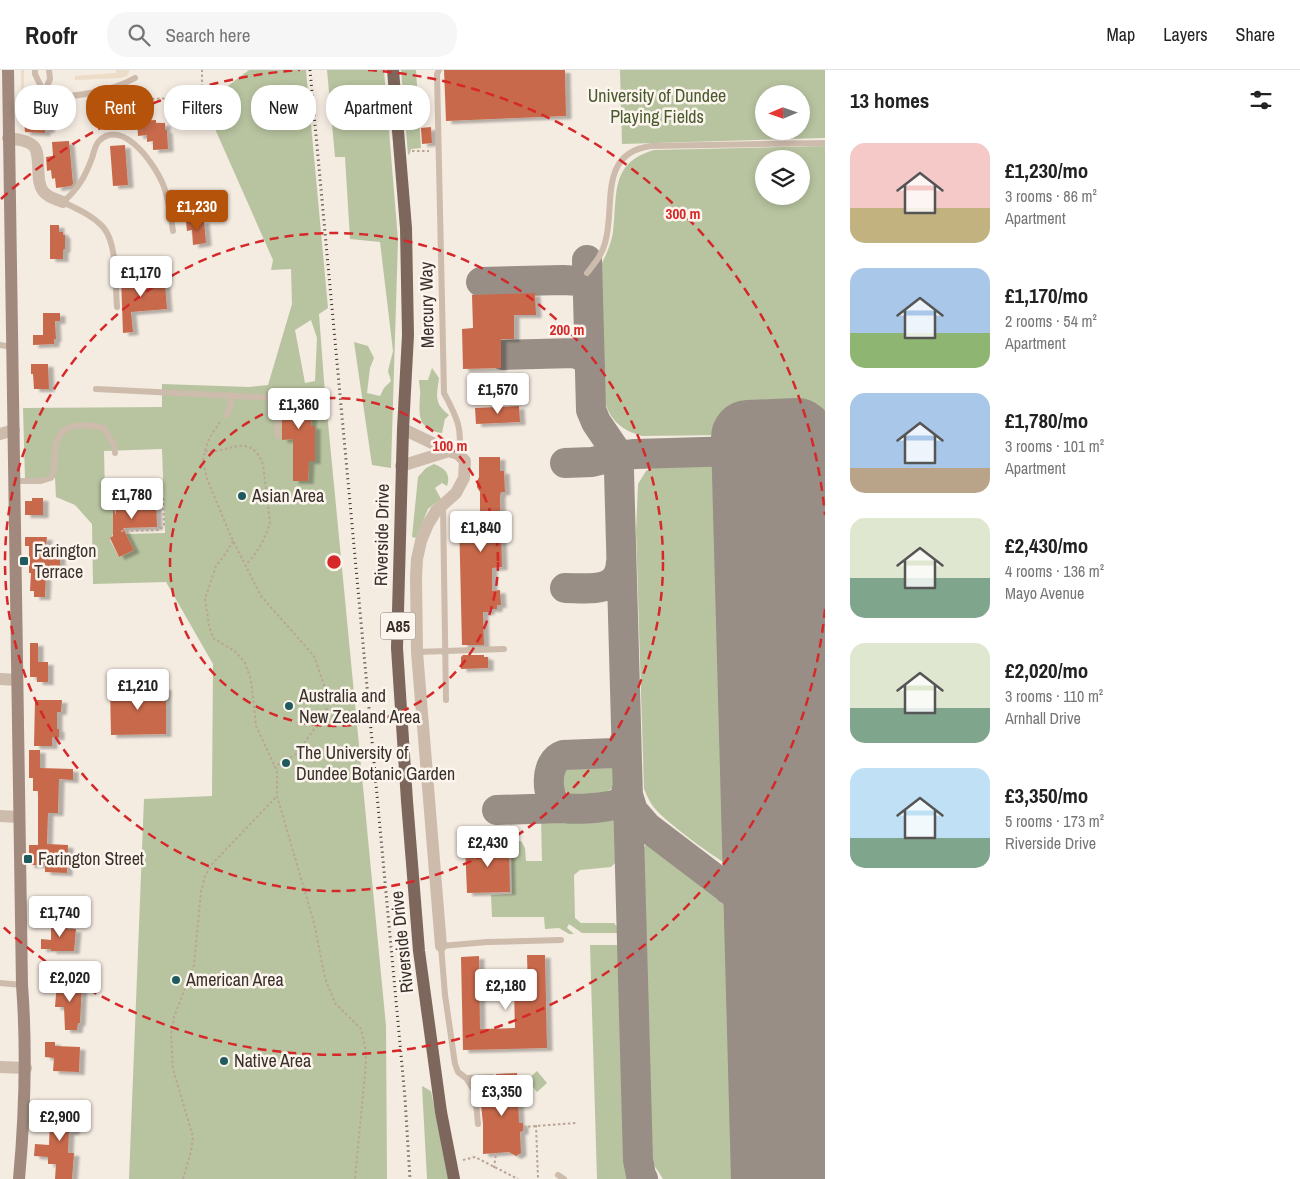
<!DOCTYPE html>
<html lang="en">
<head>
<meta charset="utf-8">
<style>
  :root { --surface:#fff; --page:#f6f6f6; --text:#222; --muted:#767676; --line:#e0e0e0; --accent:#b45309 }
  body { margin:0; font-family:"Archivo Narrow",sans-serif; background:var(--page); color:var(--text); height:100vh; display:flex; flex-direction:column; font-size:19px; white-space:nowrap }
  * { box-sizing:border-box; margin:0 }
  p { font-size:16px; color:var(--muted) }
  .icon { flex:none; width:28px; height:28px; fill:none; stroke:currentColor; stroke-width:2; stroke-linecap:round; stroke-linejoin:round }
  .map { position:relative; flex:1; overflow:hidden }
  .side { display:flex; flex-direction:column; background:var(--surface); width:475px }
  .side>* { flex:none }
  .banner { position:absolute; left:15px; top:15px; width:475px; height:45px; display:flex; gap:10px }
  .needle { width:32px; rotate:268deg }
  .controls { position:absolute; left:755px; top:15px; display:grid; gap:10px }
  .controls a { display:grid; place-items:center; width:55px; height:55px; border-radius:50%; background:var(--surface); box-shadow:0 2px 8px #0003; font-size:25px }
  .price { position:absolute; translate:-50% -42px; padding:0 11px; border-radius:5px; background:#fff; color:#222; font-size:16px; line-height:32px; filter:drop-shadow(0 1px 2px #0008) }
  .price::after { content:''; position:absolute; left:50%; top:30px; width:15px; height:11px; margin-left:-8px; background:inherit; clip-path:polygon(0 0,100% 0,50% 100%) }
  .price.selected { background:var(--accent); color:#fff }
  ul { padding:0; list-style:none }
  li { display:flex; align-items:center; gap:15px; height:125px; padding:0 25px }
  li span { display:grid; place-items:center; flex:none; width:140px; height:100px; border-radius:15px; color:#555 }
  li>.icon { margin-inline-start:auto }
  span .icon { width:60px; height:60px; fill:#fffc; stroke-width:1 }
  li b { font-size:21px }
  h2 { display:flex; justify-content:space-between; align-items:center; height:60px; padding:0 25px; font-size:21px }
  .chip { padding:0 18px; border-radius:20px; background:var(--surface); box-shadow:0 2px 8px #0003; font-size:18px; line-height:45px }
  .chip.selected { background:var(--accent); color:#fff }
  header { display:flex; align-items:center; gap:30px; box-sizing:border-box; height:70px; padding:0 25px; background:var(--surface); border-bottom:1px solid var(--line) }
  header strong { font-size:24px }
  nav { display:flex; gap:28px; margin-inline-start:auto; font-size:18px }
  .search { width:350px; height:45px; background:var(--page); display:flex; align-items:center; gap:12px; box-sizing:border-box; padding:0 18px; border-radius:20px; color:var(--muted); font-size:19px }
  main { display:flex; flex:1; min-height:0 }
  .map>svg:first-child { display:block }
  .green { fill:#b8c4a0; fill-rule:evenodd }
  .plaza { fill:#ecdcc8 }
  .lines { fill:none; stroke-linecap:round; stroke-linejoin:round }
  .taxiway { stroke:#988e86; stroke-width:30 }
  .runway { stroke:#988e86; stroke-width:74 }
  .building { fill:#c8694b; filter:url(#shadow) }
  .path { stroke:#b9a596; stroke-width:2; stroke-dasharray:2.5 2.5; stroke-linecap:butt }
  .lane { stroke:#cdbbac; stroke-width:6 }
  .street { stroke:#cdbbac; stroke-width:12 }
  .secondary { stroke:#a18a7d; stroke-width:12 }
  .primary { stroke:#7d675c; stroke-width:12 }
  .rail { stroke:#3b302b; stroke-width:3; stroke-dasharray:1 4; stroke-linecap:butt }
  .ring { fill:none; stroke:#d62828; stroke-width:2.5; stroke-dasharray:9 6 }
  .poi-dot { fill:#1f5a5e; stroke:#fbf5ee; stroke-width:2 }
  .labels { text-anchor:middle; stroke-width:5; stroke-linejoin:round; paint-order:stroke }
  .shield { fill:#fbf5ee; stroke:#756b66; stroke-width:1 }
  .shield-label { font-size:16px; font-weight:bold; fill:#3b302b }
  .park-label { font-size:18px; fill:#4a5a2e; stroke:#fbf5ee }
  .street-label { font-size:18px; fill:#3b302b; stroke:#fbf5ee }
  .poi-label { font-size:18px; fill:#3b302b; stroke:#fbf5ee; text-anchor:start }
  .centre { fill:#d62828; stroke:#fbf5ee; stroke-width:2.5 }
  .ring-label { font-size:15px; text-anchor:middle; font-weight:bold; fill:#d62828; stroke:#fbf5ee; stroke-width:5; stroke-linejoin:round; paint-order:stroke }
</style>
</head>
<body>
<header>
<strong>Roofr</strong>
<div class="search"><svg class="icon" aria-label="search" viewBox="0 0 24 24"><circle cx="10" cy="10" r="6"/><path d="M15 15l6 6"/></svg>Search here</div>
<nav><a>Map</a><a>Layers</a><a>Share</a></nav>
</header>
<main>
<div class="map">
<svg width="825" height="1109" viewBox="0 0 825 1109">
  <defs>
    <filter id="shadow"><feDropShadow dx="5.5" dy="3" stdDeviation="1" flood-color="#0004"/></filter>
  </defs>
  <rect width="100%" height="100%" fill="#f4ebe1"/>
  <path class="green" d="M 249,0 L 306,0 L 328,238 L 319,244 L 324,311 L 386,956 L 387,1109 L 129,1109 L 144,729 L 212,726 L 213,594 L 166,512 L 93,514 L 92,454 L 75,435 L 56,427 L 55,408 L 25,408 L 23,338 L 162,337 L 162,314 L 249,317 L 268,315 L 292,234 L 291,199 L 271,200 L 273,190 L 204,34 ZM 311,250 L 317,268 L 315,311 L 305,313 L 295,260 ZM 162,379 L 165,463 L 126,464 L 134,480 L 119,487 L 110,470 C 117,461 116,438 116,425 L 105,425 L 104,381 Z
    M 327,0 L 384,0 L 398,170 L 391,398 L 372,395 L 354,272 L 368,276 L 374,288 L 370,298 L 367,323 L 380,326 L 384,318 L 391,311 L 388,301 L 393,281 L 380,172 L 350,169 L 345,87 L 335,87 Z
    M 401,0 L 416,0 L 421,78 L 411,79 L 410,83 L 408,85 Z
    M 620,0 L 825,0 L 825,68 L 622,74 ZM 764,24 L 801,24 L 801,61 L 764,61 Z
    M 825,76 L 825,1109 L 820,1109 L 801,364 L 642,366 C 621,360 610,350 604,330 L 599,199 C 605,187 611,175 613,162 C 618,125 609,93 654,80 ZM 764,89 L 801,89 L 801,126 L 764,126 Z
    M 432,298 L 439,308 C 437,325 433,333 449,345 L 445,349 L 442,363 C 417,359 419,345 420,326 C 421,321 419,315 419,310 L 428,310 Z
    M 716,393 C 736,397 744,404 752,423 L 762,794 C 758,800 754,804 746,803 C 733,803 669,754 658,742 C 651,735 648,728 644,719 L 636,461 L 638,414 L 646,401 L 653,397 Z
    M 434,394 C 445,398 451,404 447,416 L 442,413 L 435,418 L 441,429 L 428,439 L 416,468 L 412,467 L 418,407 L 426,398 Z
    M 571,690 L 602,690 L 608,692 L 616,702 L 616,712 L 613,718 L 601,724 L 572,726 L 563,719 C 558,707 560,697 571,690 Z
    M 607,745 L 622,756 L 624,784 L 611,797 L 580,800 L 574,805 L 575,848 L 581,853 L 614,853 L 622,863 L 582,863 L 569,854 L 567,858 L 574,864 L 569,864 L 559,858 L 545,859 L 544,847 L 492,847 L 491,825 L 512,824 L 511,771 L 521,771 L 525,778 L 526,791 L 542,791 L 541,748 L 545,746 Z
    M 648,771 L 752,848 L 761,862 L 764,877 L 769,1109 L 663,1109 L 652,1092 L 649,1075 L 641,782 Z
    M 590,875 L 626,875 L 634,1109 L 597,1109 Z
    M 537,1001 L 547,1013 L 537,1022 L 527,1010 Z
    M 422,1016 L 431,1021 L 449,1109 L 427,1109 Z"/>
  <path class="plaza" d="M 21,0 L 24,0 L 24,42 L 15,43 L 15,38 L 21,31 Z
    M 116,0 L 130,0 L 127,6 L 120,8 L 75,10 L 75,6 L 116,3 Z"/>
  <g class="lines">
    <path class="taxiway" d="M 587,190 L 591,340 L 596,352 L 615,380 L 619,401 L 638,1090 L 641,1105 L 643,1109
      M 481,212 L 563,210 L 580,211 L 585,216 L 588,221
      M 503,285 L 575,283 L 584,287 L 590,295
      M 565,393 L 592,392 L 617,386 L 635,384 L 774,380
      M 565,518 C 587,518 620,524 621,492
      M 625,670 L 621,680 L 614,683 L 563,685 C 544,691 545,730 560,737 C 568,741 613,738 620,732 C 625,729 626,724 627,719
      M 628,725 L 633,741 L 647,757 L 763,845 C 773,857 784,872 785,888 C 785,897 783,908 788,916
      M 497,740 L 563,738
      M 728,819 C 750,829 777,818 782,793 C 784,781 781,769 783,758"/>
    <path class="runway" d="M 768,1109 L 748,367 L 797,365 L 816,1109"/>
  </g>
  <path class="building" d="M 444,0 L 565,0 L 566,46 L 446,51 Z
    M 156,50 L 156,53 L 165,53 L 165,60 L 167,60 L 168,79 L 153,80 L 153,71 L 147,72 L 147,65 L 138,66 L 137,51 Z
    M 24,52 L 49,53 L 49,60 L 45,60 L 45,63 L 25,62 Z
    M 431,57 L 432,73 L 422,74 L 421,58 Z
    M 69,71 L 73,114 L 71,116 L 56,118 L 55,108 L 52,109 L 51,100 L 47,101 L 46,87 L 53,86 L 52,72 Z
    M 125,75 L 128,115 L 113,116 L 110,76 Z
    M 204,150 L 206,173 L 193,175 L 192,160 L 187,161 L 186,152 Z
    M 50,155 L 59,155 L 59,162 L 63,162 L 63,165 L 65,165 L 65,179 L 63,180 L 63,189 L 50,189 Z
    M 146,206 L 147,211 L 161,210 L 162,215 L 165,214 L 167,239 L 131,242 L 133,262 L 123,263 L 121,208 Z
    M 535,223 L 536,245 L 514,245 L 514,269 L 501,269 L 501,298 L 463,299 L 462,259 L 473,258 L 472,225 Z
    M 43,243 L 60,243 L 60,251 L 55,251 L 56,269 L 54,269 L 54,274 L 33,275 L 33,265 L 43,265 Z
    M 31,294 L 48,294 L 49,319 L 34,319 L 33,304 L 31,304 Z
    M 282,320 L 313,321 L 311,356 L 315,356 L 315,391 L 309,391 L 308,411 L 293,411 L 293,369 L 282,370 Z
    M 519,336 L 520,352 L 476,354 L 475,338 Z
    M 479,387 L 500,387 L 500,401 L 504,401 L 505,422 L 501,422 L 500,426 L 502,497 L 492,498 L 492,521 L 500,520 L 501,535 L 497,535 L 497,539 L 489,539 L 489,542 L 483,542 L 484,575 L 462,575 L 459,448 L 480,448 L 480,422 L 477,417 L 477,412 L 479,407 Z
    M 156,427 L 157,457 L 123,458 L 134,480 L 119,487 L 110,468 L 113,466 L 113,438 L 116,445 L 116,436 L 121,436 L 121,428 Z
    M 32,428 L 43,428 L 43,445 L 25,445 L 25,431 L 32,431 Z
    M 25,467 L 47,467 L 46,475 L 60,475 L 60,503 L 46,503 L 45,527 L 34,527 L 34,521 L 30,521 L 31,503 L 29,503 L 29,476 L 25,476 Z
    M 30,573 L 38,573 L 38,592 L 48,592 L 48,612 L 37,612 L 37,607 L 30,607 Z
    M 463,585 L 484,585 L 484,587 L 488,587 L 488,598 L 461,599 L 461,587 Z
    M 110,617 L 166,617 L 166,664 L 111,665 Z
    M 35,630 L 62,630 L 61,642 L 57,642 L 57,659 L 59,659 L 59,667 L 52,667 L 52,676 L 34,676 Z
    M 29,680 L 40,680 L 40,698 L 73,699 L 73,710 L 59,709 L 58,743 L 48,743 L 47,774 L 68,775 L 67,803 L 45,802 L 45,795 L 29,795 L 29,775 L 38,775 L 38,721 L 33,721 L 33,708 L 29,708 Z
    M 509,772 L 510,822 L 467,823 L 465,774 Z
    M 51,853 L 68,853 L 68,859 L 76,859 L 74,881 L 51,881 L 51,879 L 41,879 L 41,869 L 51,870 Z
    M 527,885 L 545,885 L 547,978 L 463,980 L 461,887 L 479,886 L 480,959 L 515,958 L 514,922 L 528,922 Z
    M 57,912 L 82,913 L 80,953 L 78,953 L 77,960 L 65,960 L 64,937 L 55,937 Z
    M 45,972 L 55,972 L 55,976 L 80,977 L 79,1002 L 53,1001 L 54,988 L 45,987 Z
    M 517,1003 L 519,1053 L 523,1053 L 523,1061 L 520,1062 L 521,1083 L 516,1086 L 509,1082 L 483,1084 L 483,1054 L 480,1025 L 496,1024 L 496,1004 Z
    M 60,1032 L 76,1033 L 74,1062 L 69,1062 L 68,1083 L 74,1083 L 72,1109 L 55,1109 L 56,1094 L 48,1094 L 48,1087 L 34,1086 L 35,1074 L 49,1075 L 50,1048 L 59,1048 Z"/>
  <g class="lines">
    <path class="path" d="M 97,31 L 202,27 L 202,0
      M 20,41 L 57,35
      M 412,81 L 429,81
      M 220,352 L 210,367 L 206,377 L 203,391 L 207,409 L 233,471 L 261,526 L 314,586 L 328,627 L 328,636 L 324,646 L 296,684 L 274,697
      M 205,381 C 227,385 249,360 263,394 L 270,452 C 266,467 258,483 246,494
      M 118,412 L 118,427 L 148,426 L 148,411
      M 121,461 L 159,460 L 164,456 L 163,426 L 148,426
      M 233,471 L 226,483 L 216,496 L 205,529 L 209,555 L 213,568 L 236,582 L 245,593 L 251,610 L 256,656 L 277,701 L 277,726 L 314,853 L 325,908 L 335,933 L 361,959 L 365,976 L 366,992 L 355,1109
      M 536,1055 L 538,1109
      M 523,1057 L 576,1053
      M 463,1090 L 475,1087 L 518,1109
      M 494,1098 L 496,1083
      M 183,1109 L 191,1081 L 193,1067 L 173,999 L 171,965 L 174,947 L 194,895 L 201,822 L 205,806 L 213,793 L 277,726"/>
    <path class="lane" d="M 35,0 L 35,4 L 44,23 C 65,32 116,19 135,8
      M 439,0 L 437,4 L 444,323 C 455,344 464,359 458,384
      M 44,23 L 50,9 L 49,0
      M 587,203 C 594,194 602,185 605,173 C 616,137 597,83 651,76 L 825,73
      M 117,237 C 115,215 118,174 103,157 C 92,145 77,139 63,132 C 78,119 85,107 92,88 C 94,82 95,75 99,71 C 123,46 159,99 165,120 C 169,133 171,147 173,161
      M 0,275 L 12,277
      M 96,319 L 277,328 L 278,366
      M 226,345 L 231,335 L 230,325
      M 15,411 L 41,411 L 51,408 C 56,398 54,391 55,381 C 57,352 82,353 104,358 L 114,375 L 115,383
      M 443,436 L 446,630
      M 417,582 L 504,579
      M 0,913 L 22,915
      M 492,1007 L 466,1008 L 458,1002 L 455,994 L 445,925 L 441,876 L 487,872 L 561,870
      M 466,1008 L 475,1022 L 478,1054
      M 558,1105 L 564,1109"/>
    <path class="street" d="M 8,68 C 44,72 36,81 39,110 C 40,114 40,117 43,121 C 47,127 56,129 63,132
      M 403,359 L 449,381 L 458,384 L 465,391 L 464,408 L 456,423 L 436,441 L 428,454 L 421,471 L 417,489 L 416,507 L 417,582 L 441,876
      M 0,364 L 14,360
      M 401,396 L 449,381
      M 0,609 L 17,610
      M 0,746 L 19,747
      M 0,997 L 26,998"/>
    <path class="secondary" d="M 8,0 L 22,915 C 27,981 25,1043 19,1109"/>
    <path class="primary" d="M 393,0 L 406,158 L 408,265 L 403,359 L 397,578 L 407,731 L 419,881 L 441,1042 L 454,1109"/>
    <path class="rail" d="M 310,0 L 405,1028 L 410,1109"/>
  </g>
  <g class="ring">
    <circle cx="334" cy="492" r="164"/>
    <circle cx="334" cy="492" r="329"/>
    <path d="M825 539A493 493 0 0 1 1 855M1 129A493 493 0 0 1 300 0M368 0A493 493 0 0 1 825 445"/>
  </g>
  <g class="poi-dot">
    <circle cx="242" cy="426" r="5"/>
    <rect x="19" y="486" width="10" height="10" rx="2.5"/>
    <circle cx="289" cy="636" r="5"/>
    <circle cx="286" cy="693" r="5"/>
    <rect x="23" y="784" width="10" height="10" rx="2.5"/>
    <circle cx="176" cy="910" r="5"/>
    <circle cx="224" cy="991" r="5"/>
  </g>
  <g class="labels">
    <rect class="shield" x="380.5" y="542.5" width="35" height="27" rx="4"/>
    <g class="shield-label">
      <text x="398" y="562">A85</text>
    </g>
    <g class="park-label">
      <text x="657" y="32">University of Dundee<tspan x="657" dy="21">Playing Fields</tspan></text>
    </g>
    <g class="street-label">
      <text transform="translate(427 235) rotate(-91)" y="6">Mercury Way</text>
      <text transform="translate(382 465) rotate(-89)" y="6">Riverside Drive</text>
      <text transform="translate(402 872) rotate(-96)" y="6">Riverside Drive</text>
    </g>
    <g class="poi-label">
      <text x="252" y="432">Asian Area</text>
      <text x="34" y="487">Farington<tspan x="34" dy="21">Terrace</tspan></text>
      <text x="299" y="632">Australia and<tspan x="299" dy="21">New Zealand Area</tspan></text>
      <text x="296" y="689">The University of<tspan x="296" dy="21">Dundee Botanic Garden</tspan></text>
      <text x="38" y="795">Farington Street</text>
      <text x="186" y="916">American Area</text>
      <text x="234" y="997">Native Area</text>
    </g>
  </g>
  <circle cx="334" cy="492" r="8" class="centre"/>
  <g class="ring-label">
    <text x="683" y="149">300 m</text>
    <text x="567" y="265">200 m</text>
    <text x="450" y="381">100 m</text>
  </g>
</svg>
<div class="controls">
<a><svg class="needle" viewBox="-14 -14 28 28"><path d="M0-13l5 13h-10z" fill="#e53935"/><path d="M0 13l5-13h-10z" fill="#767676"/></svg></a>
<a><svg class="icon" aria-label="layers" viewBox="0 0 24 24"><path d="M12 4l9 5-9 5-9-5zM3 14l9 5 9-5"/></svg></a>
</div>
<b class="price selected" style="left:197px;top:162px">£1,230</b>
<b class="price" style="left:141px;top:228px">£1,170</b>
<b class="price" style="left:498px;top:345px">£1,570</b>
<b class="price" style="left:299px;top:360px">£1,360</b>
<b class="price" style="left:132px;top:450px">£1,780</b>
<b class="price" style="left:481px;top:483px">£1,840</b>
<b class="price" style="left:138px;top:641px">£1,210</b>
<b class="price" style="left:488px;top:798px">£2,430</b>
<b class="price" style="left:60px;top:868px">£1,740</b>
<b class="price" style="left:70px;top:933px">£2,020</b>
<b class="price" style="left:506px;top:941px">£2,180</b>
<b class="price" style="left:502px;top:1047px">£3,350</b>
<b class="price" style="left:60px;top:1072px">£2,900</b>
<div class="banner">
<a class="chip">Buy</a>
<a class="chip selected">Rent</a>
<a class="chip">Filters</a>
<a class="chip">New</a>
<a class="chip">Apartment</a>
</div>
</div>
<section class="side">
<h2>13 homes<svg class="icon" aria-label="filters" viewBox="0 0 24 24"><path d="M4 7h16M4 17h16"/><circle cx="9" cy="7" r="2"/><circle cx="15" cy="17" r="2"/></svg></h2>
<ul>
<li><span style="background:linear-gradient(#f6c9c9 65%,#c2b280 0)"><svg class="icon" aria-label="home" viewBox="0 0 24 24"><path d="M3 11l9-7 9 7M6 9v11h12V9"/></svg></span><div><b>£1,230/mo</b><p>3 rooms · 86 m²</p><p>Apartment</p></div></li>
<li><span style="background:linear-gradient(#a9c7e8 65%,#8fb573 0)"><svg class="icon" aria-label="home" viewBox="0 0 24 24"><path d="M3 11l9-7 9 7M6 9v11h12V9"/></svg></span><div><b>£1,170/mo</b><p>2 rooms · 54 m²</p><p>Apartment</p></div></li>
<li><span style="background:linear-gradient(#a9c7e8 75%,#b9a48a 0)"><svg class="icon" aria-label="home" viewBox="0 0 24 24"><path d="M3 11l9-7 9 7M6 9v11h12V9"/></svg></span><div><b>£1,780/mo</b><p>3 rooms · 101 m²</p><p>Apartment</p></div></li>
<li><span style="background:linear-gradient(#dfe7d0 60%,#7fa58c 0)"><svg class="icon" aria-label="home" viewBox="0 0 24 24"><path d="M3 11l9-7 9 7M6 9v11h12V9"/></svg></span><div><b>£2,430/mo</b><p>4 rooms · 136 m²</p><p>Mayo Avenue</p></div></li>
<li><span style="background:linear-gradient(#dfe7d0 65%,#7fa58c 0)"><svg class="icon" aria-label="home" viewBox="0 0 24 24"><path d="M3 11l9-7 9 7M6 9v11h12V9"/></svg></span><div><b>£2,020/mo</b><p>3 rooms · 110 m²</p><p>Arnhall Drive</p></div></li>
<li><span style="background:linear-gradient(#bfe0f5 70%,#7fa58c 0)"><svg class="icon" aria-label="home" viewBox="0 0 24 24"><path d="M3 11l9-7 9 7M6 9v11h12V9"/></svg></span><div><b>£3,350/mo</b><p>5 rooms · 173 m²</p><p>Riverside Drive</p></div></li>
</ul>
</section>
</main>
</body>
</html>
